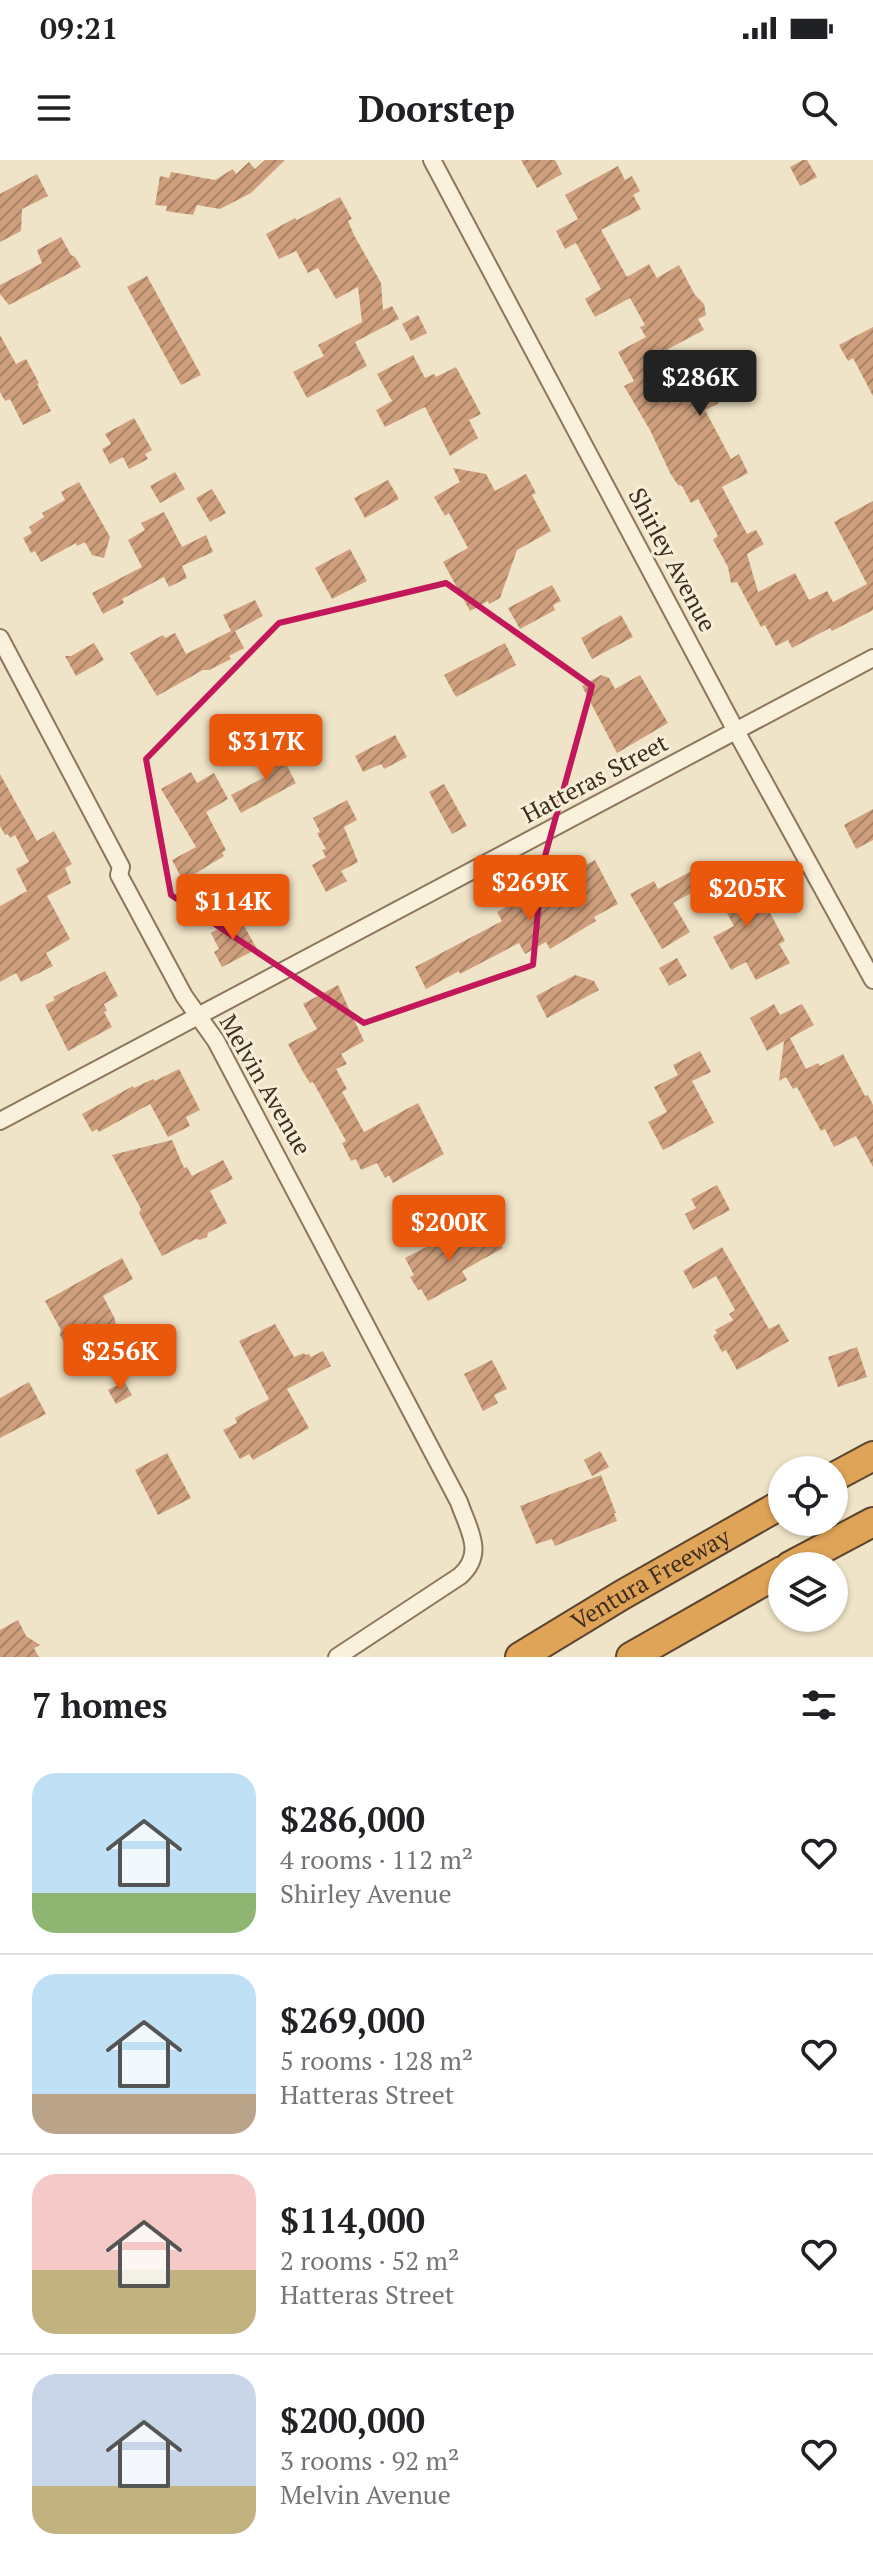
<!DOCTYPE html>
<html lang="en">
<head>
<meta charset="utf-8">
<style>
  :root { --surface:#fff; --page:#f2f2f2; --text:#202124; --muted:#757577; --line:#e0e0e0; --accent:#ea580c }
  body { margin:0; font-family:"PT Serif",serif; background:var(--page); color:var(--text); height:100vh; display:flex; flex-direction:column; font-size:30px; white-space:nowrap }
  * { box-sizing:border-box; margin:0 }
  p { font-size:26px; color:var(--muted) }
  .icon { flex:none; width:44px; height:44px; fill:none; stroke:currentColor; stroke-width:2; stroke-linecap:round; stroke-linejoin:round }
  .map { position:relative; height:1497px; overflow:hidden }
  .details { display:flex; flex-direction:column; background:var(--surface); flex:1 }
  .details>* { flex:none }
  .fabs { position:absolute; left:768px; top:1296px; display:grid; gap:16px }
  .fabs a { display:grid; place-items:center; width:80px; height:80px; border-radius:50%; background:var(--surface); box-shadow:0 2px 6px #0004; font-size:40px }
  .price { position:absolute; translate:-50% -68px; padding:0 18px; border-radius:8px; background:var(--accent); color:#fff; font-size:26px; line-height:52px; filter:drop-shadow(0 2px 4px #0008) }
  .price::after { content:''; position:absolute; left:50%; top:48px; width:24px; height:18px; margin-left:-12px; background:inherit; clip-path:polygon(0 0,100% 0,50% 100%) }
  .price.active { background:#222; color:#fff }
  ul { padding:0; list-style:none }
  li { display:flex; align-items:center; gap:24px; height:200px; padding:0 32px }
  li+li { border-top:2px solid var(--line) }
  li span { display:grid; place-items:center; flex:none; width:224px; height:160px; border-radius:24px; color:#555 }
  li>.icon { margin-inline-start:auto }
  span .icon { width:96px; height:96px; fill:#fffc; stroke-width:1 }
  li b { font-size:34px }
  h2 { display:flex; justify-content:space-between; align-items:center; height:96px; padding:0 32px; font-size:34px }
  .status { display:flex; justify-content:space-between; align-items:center; height:56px; padding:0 40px; background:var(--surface); direction:ltr }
  .status svg { height:22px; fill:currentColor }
  header { display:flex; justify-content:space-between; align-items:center; height:104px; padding:0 32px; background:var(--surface); font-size:36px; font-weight:600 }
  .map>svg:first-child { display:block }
  .building { fill:url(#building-hatch) }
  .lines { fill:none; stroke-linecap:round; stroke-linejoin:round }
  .minor-casing { stroke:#8d765c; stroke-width:20 }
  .motorway-casing { stroke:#5b4430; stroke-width:32 }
  .minor { stroke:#faf1dc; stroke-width:16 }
  .motorway { stroke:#e0a458; stroke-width:28 }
  .marked { fill:none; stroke:#c2185b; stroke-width:6; stroke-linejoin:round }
  .labels { text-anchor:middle; stroke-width:6; stroke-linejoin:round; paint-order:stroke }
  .street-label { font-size:24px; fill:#3d2e20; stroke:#f7eed8 }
</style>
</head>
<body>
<div class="status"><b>09:21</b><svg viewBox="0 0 49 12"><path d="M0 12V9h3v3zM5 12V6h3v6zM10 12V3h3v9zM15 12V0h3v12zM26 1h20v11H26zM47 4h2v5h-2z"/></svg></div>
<header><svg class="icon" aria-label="menu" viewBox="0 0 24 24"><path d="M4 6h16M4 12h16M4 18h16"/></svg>Doorstep<svg class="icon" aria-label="search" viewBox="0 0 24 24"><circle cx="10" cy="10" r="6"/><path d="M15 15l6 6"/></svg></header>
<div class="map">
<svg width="873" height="1497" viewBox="0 0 873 1497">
  <defs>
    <pattern id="building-hatch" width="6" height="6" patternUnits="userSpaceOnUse" patternTransform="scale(2)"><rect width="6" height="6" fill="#cf9f7d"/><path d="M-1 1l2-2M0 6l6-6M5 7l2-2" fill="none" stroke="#a98266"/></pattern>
  </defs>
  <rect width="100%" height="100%" fill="#f0e4c8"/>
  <path class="building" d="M 265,0 L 285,0 L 251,33 L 220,49 L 197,45 L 193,55 L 166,51 L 167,46 L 155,45 L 160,16 L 169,18 L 171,12 L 215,20 L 233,9 L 236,14 L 249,2 L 255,9 Z
    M 521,0 L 555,0 L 562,14 L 537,28 Z
    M 803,0 L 807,0 L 817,17 L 800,26 L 790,7 Z
    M 618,6 L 625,20 L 632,16 L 640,31 L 633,35 L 641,49 L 601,70 L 627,117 L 649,104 L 657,118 L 679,105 L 695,135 L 704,144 L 706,155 L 698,159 L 704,170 L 668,189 L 678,210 L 672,213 L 687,241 L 711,228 L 719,243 L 705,250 L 731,299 L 739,294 L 748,313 L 722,327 L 747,374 L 756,370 L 764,384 L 747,394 L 758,432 L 795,413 L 809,440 L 827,431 L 833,442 L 867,424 L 834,362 L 873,341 L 873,450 L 832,471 L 830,468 L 792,488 L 788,480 L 776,486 L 765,465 L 761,467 L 737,422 L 731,423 L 728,407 L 713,380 L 718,376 L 698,339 L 691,343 L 682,326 L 678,325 L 670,313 L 650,270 L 624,226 L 634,221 L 618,192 L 646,177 L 640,167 L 645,165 L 630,138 L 595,157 L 585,139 L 601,129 L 576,83 L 565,89 L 556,71 L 578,59 L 565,35 Z
    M 37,14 L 48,36 L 22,49 L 21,71 L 0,82 L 0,34 Z
    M 340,37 L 352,59 L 348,61 L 354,75 L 381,123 L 383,150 L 392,146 L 399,159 L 355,182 L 367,206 L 307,238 L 293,212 L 324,196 L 318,185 L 362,162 L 358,127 L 336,139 L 318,108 L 308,113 L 296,91 L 279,99 L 266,74 L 295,58 L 297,60 Z
    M 61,77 L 71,95 L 75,97 L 81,107 L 9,145 L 0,134 L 0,125 L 42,103 L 37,90 Z
    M 147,116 L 201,215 L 181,225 L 127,127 Z
    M 418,155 L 427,173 L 411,181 L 402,164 Z
    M 873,167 L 873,236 L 853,198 L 848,201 L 839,185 Z
    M 0,175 L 16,204 L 26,199 L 39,223 L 37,224 L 51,251 L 23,265 L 10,239 L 5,241 L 0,232 Z
    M 413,195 L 425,218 L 434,214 L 436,217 L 456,207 L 481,254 L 469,260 L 478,278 L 450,296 L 425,247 L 385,267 L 376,250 L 392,241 L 377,214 Z
    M 134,258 L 152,290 L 145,294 L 148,299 L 129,309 L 123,297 L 110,304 L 102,289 L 111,284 L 105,274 Z
    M 453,308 L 486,314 L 495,331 L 526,314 L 536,333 L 532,335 L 551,371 L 517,390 L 500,438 L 489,444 L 488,441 L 470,451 L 443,402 L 468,388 L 449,353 L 445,356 L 434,337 L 460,322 Z
    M 175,312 L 185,329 L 160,343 L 150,326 Z
    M 388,320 L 399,339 L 365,358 L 354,338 Z
    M 79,322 L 110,377 L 104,398 L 92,395 L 85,382 L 77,386 L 76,383 L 41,402 L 35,391 L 31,393 L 23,378 L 32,373 L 29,367 L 44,357 L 42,353 L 65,340 L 61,332 Z
    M 212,329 L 226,353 L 210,362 L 196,338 Z
    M 164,352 L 182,387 L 206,375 L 213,392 L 182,406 L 187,418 L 169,427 L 164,417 L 122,439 L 124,443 L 103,454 L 92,433 L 142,407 L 128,380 L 145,370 L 141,363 Z
    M 350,389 L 367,421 L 332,439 L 315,408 Z
    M 552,425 L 561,441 L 553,445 L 555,450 L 520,469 L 508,448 Z
    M 255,440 L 263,456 L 235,471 L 244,488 L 229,496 L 231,499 L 209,510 L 203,510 L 157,536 L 130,493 L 163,475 L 165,478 L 175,473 L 186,494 L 231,471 L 223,455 Z
    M 621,455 L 633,477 L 592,499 L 581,478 Z
    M 94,483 L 104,500 L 76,516 L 65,496 L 71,496 Z
    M 505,483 L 516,505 L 456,537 L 444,515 Z
    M 601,515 L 609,518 L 615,529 L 640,515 L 668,563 L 617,593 L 582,526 Z
    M 395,575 L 407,597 L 384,609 L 381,604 L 363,612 L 355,596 Z
    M 278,589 L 296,623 L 241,653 L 231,635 L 265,617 L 257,601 Z
    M 191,612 L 197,623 L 214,613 L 228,639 L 206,652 L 226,690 L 222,693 L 224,696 L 183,721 L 172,700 L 196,687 L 161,629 Z
    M 0,614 L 37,681 L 54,671 L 72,704 L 65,708 L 71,723 L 47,736 L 70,779 L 46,793 L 53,806 L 21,822 L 16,813 L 0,822 L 0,746 L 27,731 L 16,709 L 29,702 L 15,675 L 10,678 L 8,674 L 5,675 L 0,666 Z
    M 444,624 L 467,666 L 452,674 L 429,632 Z
    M 347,640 L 357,660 L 344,667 L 358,702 L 341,711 L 347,721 L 326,732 L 312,705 L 326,697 L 322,690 L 326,689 L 317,673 L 320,672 L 313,658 Z
    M 873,649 L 873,680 L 856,689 L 844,665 Z
    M 595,700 L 618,744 L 594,757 L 596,761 L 550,789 L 546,782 L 525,794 L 519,783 L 460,814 L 459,811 L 426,829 L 415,807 L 502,761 L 497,752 Z
    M 738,705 L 747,722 L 741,725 L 756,753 L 767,747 L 785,781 L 779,784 L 790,803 L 756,820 L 746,802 L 731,810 L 713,777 L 734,766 L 709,720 Z
    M 697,708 L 706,725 L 673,743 L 690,772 L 662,789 L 630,734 L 654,721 L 658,729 Z
    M 239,757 L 257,789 L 222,807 L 214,792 L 219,789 L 211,773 Z
    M 677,798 L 687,816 L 669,826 L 659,808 Z
    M 105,811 L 118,836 L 104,844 L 107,851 L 104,852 L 112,867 L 68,891 L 45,845 L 55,840 L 53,837 Z
    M 575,815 L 594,821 L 599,830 L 547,858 L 536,836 Z
    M 338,825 L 364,881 L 341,894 L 347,904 L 336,909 L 347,929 L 342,932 L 364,972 L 418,943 L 444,994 L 393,1023 L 389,1015 L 385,1018 L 377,1003 L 361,1010 L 356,999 L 351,1001 L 342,983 L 346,981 L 313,922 L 310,923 L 303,912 L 288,884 L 317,869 L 303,844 Z
    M 774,844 L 780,855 L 802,844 L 814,865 L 790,878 L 806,909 L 818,903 L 820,906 L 843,894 L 865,936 L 868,935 L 873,945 L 873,1007 L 856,976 L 834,987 L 825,969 L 821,971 L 797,927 L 793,929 L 786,917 L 779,921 L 784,881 L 767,891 L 750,858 Z
    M 700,891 L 711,912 L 692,921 L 714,963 L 663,990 L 648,962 L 667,952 L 654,927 L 678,915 L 673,905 Z
    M 179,909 L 200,950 L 186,957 L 190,966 L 168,977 L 150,944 L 99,972 L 97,969 L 92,972 L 82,954 L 133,926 L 134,928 L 153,919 L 155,921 Z
    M 172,980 L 184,1008 L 187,1007 L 192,1016 L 223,1000 L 233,1019 L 210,1031 L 227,1063 L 208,1073 L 207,1077 L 200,1080 L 196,1079 L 162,1096 L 139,1053 L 141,1049 L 112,995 Z
    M 717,1025 L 730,1050 L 693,1070 L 685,1054 L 696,1048 L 691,1039 Z
    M 492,1069 L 503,1088 L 462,1111 L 467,1120 L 428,1141 L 421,1129 L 418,1130 L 410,1117 L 414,1115 L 405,1098 L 444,1078 L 451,1091 Z
    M 722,1087 L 769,1169 L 779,1164 L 789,1181 L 737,1210 L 726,1190 L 722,1192 L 713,1176 L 717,1173 L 715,1170 L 733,1160 L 729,1154 L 735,1150 L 716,1116 L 693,1129 L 683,1111 Z
    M 122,1098 L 133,1119 L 103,1136 L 114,1157 L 118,1171 L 97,1183 L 89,1184 L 76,1190 L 73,1185 L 64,1182 L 60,1175 L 61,1170 L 45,1141 Z
    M 275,1164 L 294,1197 L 304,1193 L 305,1195 L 309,1194 L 311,1197 L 323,1191 L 331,1206 L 287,1229 L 309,1268 L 253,1300 L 249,1294 L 240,1299 L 223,1270 L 237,1263 L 235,1258 L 269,1239 L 239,1181 Z
    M 857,1187 L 867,1217 L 838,1227 L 828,1197 Z
    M 492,1200 L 507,1229 L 494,1235 L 498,1243 L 483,1251 L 464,1214 Z
    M 124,1221 L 132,1235 L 116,1244 L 108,1230 Z
    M 29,1222 L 46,1254 L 0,1278 L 0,1238 Z
    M 600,1291 L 609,1307 L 592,1316 L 584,1300 Z
    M 167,1293 L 191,1338 L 158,1355 L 135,1310 Z
    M 601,1315 L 616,1353 L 614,1353 L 617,1361 L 555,1386 L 552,1379 L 536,1384 L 520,1346 Z
    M 18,1460 L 26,1476 L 40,1485 L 34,1488 L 39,1497 L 0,1497 L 0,1470 Z"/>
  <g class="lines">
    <defs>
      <path id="minor" d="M 432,0 L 736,571 L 873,820
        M 0,478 L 121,707 L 119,715 L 184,836 L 216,881 L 459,1342 C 468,1369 486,1393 460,1416 L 337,1497
        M 0,961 L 873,498"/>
      <g id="motorway">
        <path d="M 834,1317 L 873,1296"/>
        <path d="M 790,1406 L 873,1362"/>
        <path id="s1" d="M 520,1497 L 622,1435 L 782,1344"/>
        <path d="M 631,1497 L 782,1411"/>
      </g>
    </defs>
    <use href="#minor" class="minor-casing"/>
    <use href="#motorway" class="motorway-casing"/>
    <use href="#minor" class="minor"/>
    <use href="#motorway" class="motorway"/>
  </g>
  <path class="marked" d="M 446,423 L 592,526 L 542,707 L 533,805 L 364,863 L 171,735 L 146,599 L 279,463 Z"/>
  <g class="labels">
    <g class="street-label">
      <text transform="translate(672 400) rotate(62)" y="8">Shirley Avenue</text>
      <text transform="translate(595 619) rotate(-28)" y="8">Hatteras Street</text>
      <text transform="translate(265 925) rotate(60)" y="8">Melvin Avenue</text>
      <text dy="8" stroke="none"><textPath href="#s1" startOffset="152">Ventura Freeway</textPath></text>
    </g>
  </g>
</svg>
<div class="fabs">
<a><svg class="icon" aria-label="locate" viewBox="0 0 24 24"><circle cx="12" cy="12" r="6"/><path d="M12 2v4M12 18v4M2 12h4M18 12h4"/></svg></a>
<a><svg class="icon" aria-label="layers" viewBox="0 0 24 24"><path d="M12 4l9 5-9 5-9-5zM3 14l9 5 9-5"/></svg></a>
</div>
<b class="price active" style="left:700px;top:258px">$286K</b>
<b class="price" style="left:266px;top:622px">$317K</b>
<b class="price" style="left:530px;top:763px">$269K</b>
<b class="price" style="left:747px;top:769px">$205K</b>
<b class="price" style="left:233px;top:782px">$114K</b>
<b class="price" style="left:449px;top:1103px">$200K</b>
<b class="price" style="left:120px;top:1232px">$256K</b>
</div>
<section class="details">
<h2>7 homes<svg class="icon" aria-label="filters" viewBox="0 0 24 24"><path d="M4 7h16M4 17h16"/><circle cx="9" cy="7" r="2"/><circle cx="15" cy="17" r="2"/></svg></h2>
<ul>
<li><span style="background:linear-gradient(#bfe0f5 75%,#8fb573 0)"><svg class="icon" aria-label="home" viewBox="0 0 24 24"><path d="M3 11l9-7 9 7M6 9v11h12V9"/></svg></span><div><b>$286,000</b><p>4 rooms · 112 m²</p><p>Shirley Avenue</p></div><svg class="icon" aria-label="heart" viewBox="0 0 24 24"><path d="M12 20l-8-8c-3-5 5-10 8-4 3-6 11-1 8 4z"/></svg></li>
<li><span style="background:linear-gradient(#bfe0f5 75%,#b9a48a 0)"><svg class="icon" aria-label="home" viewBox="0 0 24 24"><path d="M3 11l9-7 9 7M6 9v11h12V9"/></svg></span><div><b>$269,000</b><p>5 rooms · 128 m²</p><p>Hatteras Street</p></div><svg class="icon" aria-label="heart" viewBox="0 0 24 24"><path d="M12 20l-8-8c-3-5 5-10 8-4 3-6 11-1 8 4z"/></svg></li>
<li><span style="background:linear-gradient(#f6c9c9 60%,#c2b280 0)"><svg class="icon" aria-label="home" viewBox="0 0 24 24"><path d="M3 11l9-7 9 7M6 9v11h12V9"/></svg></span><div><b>$114,000</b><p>2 rooms · 52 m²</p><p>Hatteras Street</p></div><svg class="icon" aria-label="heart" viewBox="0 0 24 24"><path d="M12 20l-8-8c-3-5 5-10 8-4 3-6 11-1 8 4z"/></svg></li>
<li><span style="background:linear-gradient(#c9d6e8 70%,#c2b280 0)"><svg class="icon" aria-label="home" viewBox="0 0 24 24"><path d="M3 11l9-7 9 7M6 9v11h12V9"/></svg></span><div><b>$200,000</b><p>3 rooms · 92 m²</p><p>Melvin Avenue</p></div><svg class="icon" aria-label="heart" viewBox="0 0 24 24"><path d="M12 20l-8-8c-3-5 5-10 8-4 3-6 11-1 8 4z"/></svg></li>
</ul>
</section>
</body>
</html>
